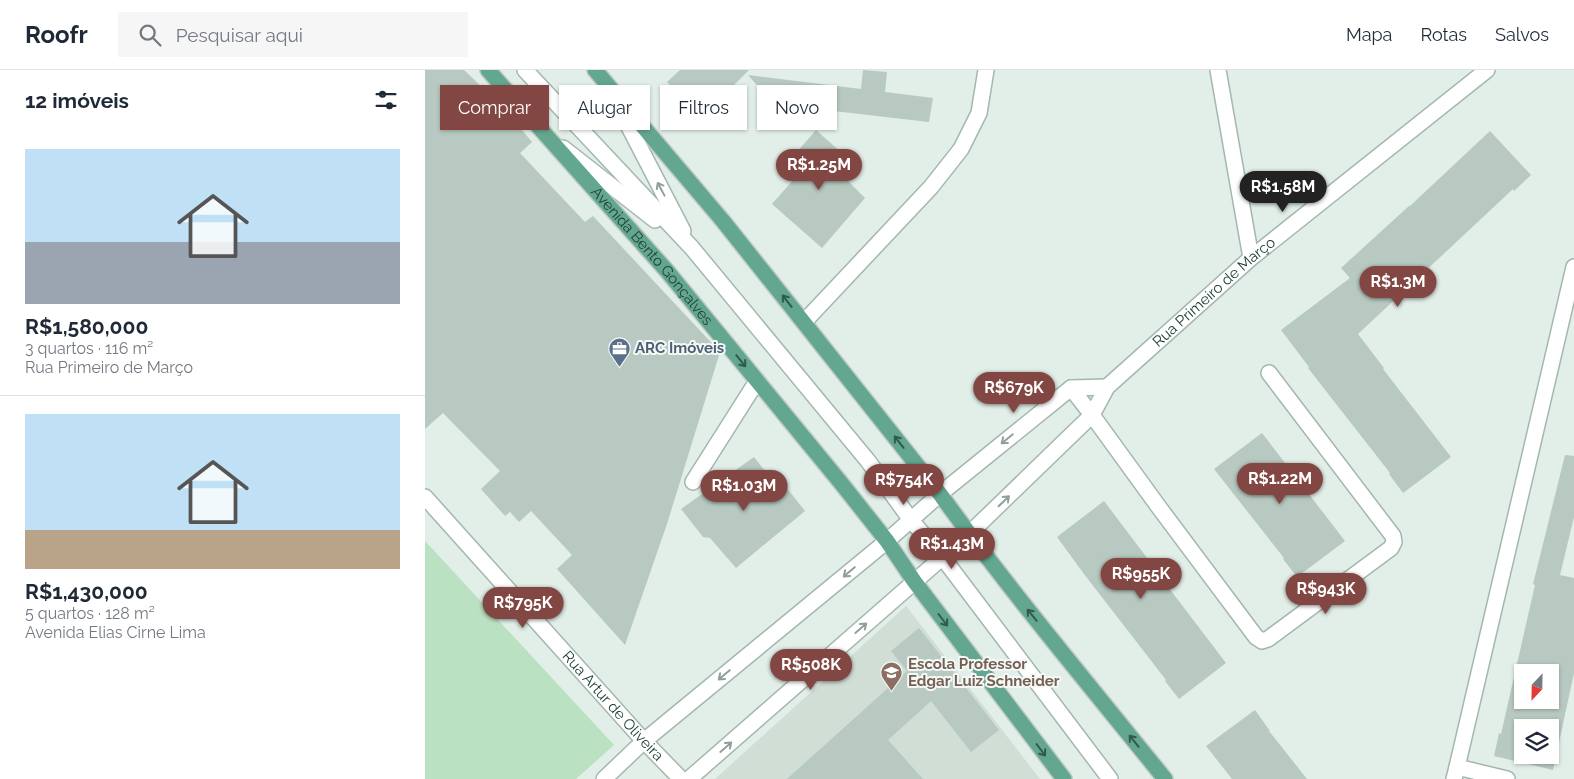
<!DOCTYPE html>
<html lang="pt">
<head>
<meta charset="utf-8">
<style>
  :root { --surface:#fff; --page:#f6f6f7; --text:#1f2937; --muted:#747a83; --line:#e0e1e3; --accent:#834743 }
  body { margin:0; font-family:Raleway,sans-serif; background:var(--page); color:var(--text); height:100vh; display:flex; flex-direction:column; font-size:19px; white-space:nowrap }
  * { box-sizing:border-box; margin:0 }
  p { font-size:16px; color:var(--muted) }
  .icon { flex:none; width:28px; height:28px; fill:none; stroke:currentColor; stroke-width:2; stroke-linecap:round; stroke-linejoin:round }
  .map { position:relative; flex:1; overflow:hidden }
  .panel { display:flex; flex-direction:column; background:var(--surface); width:425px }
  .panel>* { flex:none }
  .banner { position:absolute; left:15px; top:15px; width:475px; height:45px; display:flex; gap:10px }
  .needle { width:32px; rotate:202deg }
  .tools { position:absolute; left:1089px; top:594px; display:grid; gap:10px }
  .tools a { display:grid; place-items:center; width:45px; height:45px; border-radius:0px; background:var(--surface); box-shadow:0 1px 4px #0004; font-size:25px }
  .price { position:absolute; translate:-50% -42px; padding:0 11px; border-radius:18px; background:var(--accent); color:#fff; font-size:16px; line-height:32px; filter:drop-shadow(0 1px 2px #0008) }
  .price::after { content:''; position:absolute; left:50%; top:30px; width:15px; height:11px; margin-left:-8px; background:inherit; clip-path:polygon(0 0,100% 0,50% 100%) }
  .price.on { background:#222; color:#fff }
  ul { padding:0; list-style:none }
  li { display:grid; align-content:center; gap:10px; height:265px; padding:0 25px }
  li+li { border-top:1px solid var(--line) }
  li span { display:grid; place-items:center; height:155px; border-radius:0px; color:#555 }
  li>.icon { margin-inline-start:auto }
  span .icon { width:90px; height:90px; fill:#fffc; stroke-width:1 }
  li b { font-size:21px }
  h2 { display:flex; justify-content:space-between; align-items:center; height:60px; padding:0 25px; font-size:21px }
  .pill { padding:0 18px; border-radius:0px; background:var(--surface); box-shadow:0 1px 4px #0004; font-size:18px; line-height:45px }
  .pill.on { background:var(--accent); color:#fff }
  header { display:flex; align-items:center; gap:30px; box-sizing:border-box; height:70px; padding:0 25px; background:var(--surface); border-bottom:1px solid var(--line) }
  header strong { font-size:24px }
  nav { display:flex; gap:28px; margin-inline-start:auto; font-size:18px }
  .search { width:350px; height:45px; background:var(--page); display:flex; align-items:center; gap:12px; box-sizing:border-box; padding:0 18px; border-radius:0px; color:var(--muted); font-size:19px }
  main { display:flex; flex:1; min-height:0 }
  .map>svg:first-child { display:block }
  .built { fill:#d0ded6 }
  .green { fill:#bae1c1 }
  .building { fill:#b7c9c0; fill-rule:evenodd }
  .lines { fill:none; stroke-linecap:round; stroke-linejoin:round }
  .minor-casing { stroke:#a4b7af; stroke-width:18 }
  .major-casing { stroke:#c1cac6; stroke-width:18 }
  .minor { stroke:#fff; stroke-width:15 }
  .major { stroke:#63a790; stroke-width:15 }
  .oneway { stroke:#90a09a }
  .oneway2 { stroke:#315a4c }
  .labels { text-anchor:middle; stroke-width:4; stroke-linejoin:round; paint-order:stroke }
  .street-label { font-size:15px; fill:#204135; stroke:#f3faf6 }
  .service-label { font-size:15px; font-weight:bold; fill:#4e5e75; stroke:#f3faf6; text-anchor:start }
  .education-label { font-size:15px; font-weight:bold; fill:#785e54; stroke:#f3faf6; text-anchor:start }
</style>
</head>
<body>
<header>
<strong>Roofr</strong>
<div class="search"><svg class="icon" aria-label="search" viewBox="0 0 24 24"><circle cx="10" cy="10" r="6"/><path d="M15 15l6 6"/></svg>Pesquisar aqui</div>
<nav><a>Mapa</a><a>Rotas</a><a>Salvos</a></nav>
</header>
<main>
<section class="panel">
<h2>12 imóveis<svg class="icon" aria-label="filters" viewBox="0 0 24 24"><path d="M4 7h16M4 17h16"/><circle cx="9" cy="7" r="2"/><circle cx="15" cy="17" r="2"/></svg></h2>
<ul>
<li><span style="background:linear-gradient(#bfe0f5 60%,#9aa5b1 0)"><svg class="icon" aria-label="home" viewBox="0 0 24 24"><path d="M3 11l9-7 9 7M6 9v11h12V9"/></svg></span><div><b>R$1,580,000</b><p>3 quartos · 116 m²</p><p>Rua Primeiro de Março</p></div></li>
<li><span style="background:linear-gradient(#bfe0f5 75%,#b9a48a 0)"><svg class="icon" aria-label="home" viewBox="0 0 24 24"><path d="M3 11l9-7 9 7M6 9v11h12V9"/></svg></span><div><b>R$1,430,000</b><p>5 quartos · 128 m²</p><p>Avenida Elias Cirne Lima</p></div></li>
</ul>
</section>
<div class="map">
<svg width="1149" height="709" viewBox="0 0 1149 709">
  <rect width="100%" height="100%" fill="#e2eee8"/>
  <path class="built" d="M 481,536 L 615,709 L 290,709 Z"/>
  <path class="green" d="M 0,471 L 189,675 L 151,709 L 0,709 Z"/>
  <path class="building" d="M 0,0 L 39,0 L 76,35 L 107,72 L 95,83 L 160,152 L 168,146 L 295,282 L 242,454 L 200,575 L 132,499 L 147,485 L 106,441 L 94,452 L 85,442 L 80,446 L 56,419 L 75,401 L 18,343 L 0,359 Z
    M 255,0 L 324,0 L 275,49 L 242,12 Z
    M 438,0 L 462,2 L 460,22 L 508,28 L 504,52 L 348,34 L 323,5 L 436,19 Z
    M 391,60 L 428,93 L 420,102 L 424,106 L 422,110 L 440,128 L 397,178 L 347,134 L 376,101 L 364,91 Z
    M 1065,61 L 1106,105 L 1089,121 L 1088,119 L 933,264 L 959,298 L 958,299 L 1026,387 L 978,423 L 964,404 L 965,403 L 883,298 L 884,297 L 856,260 L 925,208 L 916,198 L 984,136 L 985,136 Z
    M 837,363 L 920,471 L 872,507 L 858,489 L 859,488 L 789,399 Z
    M 1140,385 L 1149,386 L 1149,447 L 1135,505 L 1149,508 L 1149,603 L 1128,700 L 1069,686 L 1074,663 L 1076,664 L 1110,515 L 1108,514 L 1114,490 ZM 1098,602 L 1125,602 L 1125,630 L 1098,630 ZM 1098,658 L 1125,658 L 1125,685 L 1098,685 Z
    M 329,387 L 348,411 L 353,407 L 380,441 L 311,498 L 285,468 L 278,467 L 256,439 Z
    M 679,431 L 735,505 L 734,505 L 801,593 L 754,629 L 740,611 L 741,610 L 659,504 L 632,467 Z
    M 494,558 L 574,660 L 546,682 L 506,631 L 463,670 L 498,709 L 362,709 L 482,601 L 466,581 Z
    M 830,640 L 845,661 L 844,661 L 882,709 L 807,709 L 781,676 Z"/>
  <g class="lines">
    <defs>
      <g id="minor">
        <path d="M 100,0 L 267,178 L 443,391 L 486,450 L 518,488 L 685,709"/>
        <path d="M 793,0 L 826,188"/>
        <path d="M 187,24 L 258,161"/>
        <path d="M 138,78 L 230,150"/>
        <path d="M 379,252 L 506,117 L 536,79 L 554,43 L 561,0"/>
        <path d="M 646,318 L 667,345 L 733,436 L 831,567 L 837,571 L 843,569 L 966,478 L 969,472 L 968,466 L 844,303"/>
        <path d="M 268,412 L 332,311"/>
        <path id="s1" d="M 0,427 L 219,671 L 256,709"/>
        <path d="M 1032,697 L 1149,197"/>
        <path d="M 179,709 L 219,671 L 462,471 L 515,424 L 646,318 L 682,317"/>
        <path id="s2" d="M 264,709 L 544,464 L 667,345 L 682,317 L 826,188 L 1062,0"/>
        <path d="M 1029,709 L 1032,697 L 1082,709"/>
      </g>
      <g id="major">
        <path id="s3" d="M 63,0 L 242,201 L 416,413 L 462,471 L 489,511 L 639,709"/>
        <path d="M 170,0 L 298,151 L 515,424 C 586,522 664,615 740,709"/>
      </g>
    </defs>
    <use href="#minor" class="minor-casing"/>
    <use href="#major" class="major-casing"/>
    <use href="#minor" class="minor"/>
    <use href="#major" class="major"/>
  </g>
  <defs><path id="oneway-shaft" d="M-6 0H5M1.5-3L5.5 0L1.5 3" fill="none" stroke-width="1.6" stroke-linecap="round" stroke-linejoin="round" transform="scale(1.25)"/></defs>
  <g class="oneway">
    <use href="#oneway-shaft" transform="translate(236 119) rotate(-118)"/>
    <use href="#oneway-shaft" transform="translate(582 369) rotate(141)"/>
    <use href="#oneway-shaft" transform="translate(579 431) rotate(-44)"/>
    <use href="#oneway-shaft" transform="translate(424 502) rotate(140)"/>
    <use href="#oneway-shaft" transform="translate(436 558) rotate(-41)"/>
    <use href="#oneway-shaft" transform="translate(299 605) rotate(140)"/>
    <use href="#oneway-shaft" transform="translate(301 677) rotate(-41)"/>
  </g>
  <g class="oneway2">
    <use href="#oneway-shaft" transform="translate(362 231) rotate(-128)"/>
    <use href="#oneway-shaft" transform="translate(316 291) rotate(51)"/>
    <use href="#oneway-shaft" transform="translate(474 372) rotate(-128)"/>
    <use href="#oneway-shaft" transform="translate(607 545) rotate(-129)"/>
    <use href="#oneway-shaft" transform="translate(518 550) rotate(53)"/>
    <use href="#oneway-shaft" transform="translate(709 671) rotate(-129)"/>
    <use href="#oneway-shaft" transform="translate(616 680) rotate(53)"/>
  </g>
  <defs>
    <symbol id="office-pin" viewBox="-11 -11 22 30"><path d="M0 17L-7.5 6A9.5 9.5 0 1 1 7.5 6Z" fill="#5c6f8a" stroke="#f3faf6"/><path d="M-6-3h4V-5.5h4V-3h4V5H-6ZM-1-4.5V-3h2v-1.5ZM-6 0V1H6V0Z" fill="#fff"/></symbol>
    <symbol id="school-pin" viewBox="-11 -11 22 30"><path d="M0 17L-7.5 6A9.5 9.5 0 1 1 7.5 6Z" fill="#8d6e63" stroke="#f3faf6"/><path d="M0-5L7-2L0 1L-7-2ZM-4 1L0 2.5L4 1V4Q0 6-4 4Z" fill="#fff"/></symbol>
  </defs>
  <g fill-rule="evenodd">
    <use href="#office-pin" x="182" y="266" width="25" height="34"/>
    <use href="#school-pin" x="454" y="590" width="25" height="34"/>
  </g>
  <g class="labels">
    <g class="street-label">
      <text dy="5" stroke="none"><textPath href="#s3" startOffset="248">Avenida Bento Gonçalves</textPath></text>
      <text dy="5" stroke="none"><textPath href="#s2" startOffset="718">Rua Primeiro de Março</textPath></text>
      <text dy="5" stroke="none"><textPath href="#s1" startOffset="281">Rua Artur de Oliveira</textPath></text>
    </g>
    <g class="service-label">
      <text x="210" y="283">ARC Imóveis</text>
    </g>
    <g class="education-label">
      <text x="483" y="599">Escola Professor<tspan x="483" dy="17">Edgar Luiz Schneider</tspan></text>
    </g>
  </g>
</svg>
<div class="tools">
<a><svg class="needle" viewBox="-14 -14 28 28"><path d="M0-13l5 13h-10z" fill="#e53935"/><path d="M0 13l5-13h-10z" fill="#747a83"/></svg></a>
<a><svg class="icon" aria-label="layers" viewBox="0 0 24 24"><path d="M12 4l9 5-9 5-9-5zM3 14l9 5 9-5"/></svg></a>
</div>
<b class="price" style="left:394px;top:121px">R$1.25M</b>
<b class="price on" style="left:858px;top:143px">R$1.58M</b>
<b class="price" style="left:973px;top:238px">R$1.3M</b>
<b class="price" style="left:589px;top:344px">R$679K</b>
<b class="price" style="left:855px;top:435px">R$1.22M</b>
<b class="price" style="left:479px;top:436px">R$754K</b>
<b class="price" style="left:319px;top:442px">R$1.03M</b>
<b class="price" style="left:527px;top:500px">R$1.43M</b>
<b class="price" style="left:716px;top:530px">R$955K</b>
<b class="price" style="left:901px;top:545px">R$943K</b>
<b class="price" style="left:98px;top:559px">R$795K</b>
<b class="price" style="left:386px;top:621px">R$508K</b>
<div class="banner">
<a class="pill on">Comprar</a>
<a class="pill">Alugar</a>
<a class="pill">Filtros</a>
<a class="pill">Novo</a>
</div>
</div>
</main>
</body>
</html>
